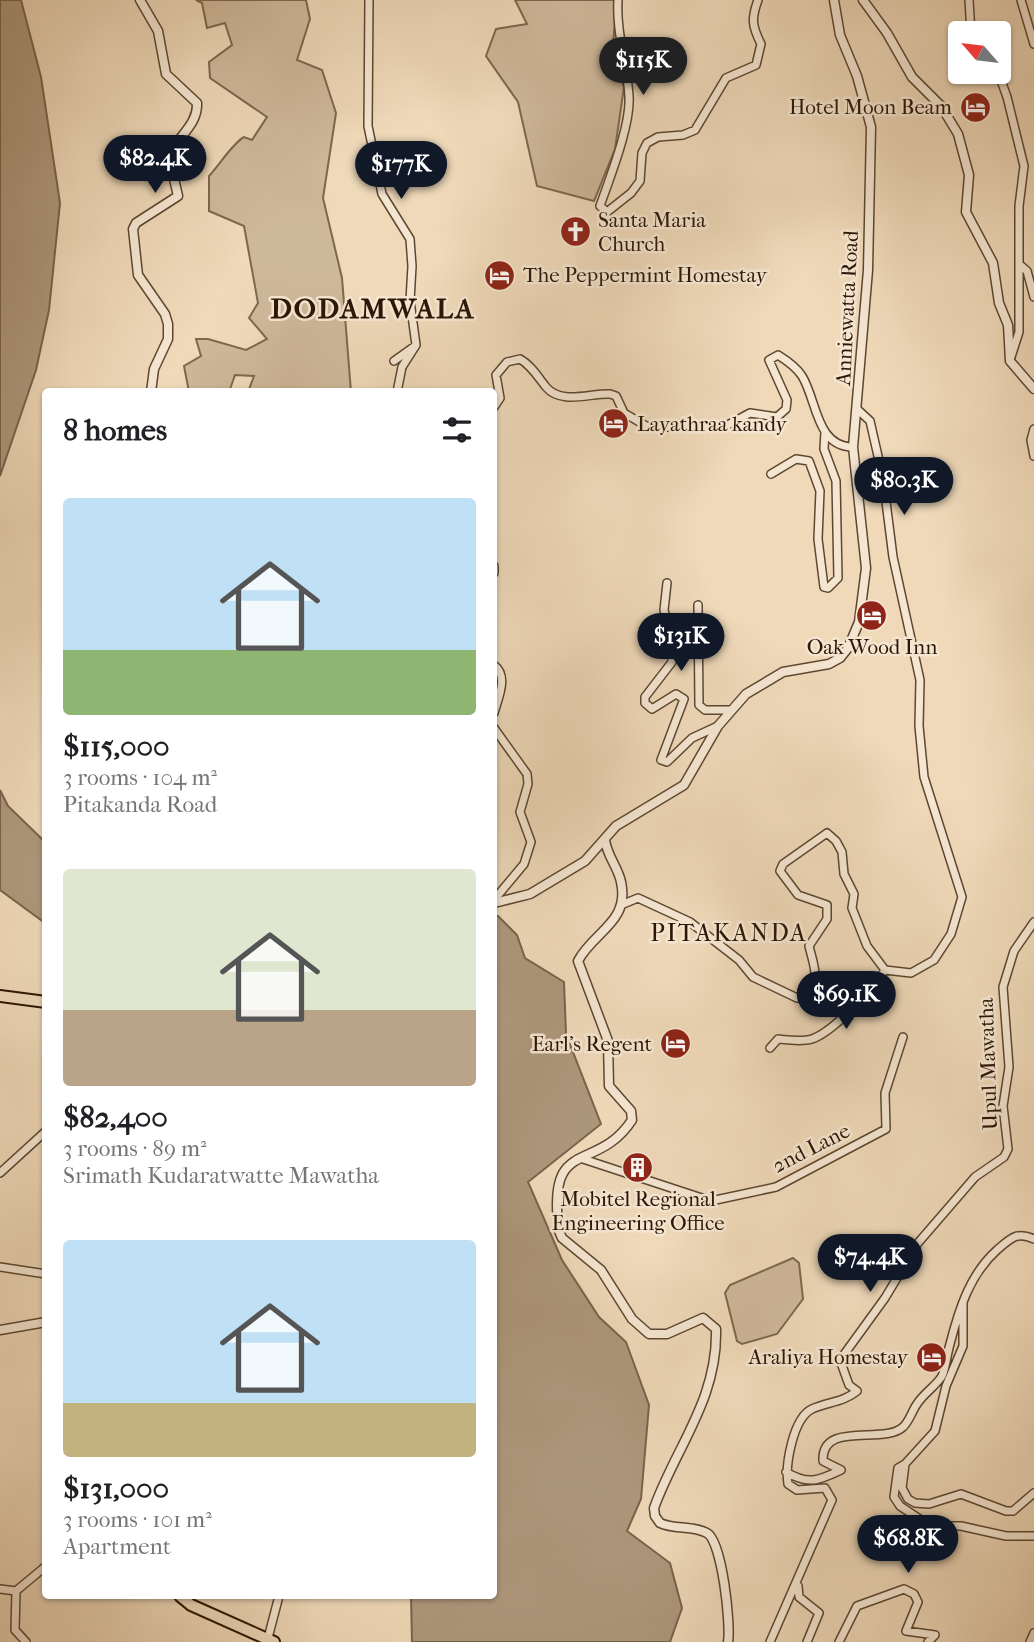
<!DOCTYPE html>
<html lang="en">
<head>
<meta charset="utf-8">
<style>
  :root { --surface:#fff; --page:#f2f2f2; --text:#202124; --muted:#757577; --accent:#111827 }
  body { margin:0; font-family:"IM FELL French Canon",serif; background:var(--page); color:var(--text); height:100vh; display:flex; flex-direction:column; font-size:26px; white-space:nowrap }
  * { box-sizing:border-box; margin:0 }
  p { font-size:23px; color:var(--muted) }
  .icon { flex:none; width:38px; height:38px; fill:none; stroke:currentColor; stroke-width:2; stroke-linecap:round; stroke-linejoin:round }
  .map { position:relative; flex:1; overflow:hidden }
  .details { position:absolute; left:42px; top:388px; width:455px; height:1211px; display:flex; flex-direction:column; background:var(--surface); border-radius:7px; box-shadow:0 2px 5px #0004 }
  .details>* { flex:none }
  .needle { width:46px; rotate:298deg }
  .tools { position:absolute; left:948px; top:21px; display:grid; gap:14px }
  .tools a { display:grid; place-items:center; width:63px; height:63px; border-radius:7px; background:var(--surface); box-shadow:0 2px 5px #0004; font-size:35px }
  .price { position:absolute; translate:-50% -60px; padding:0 16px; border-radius:24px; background:var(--accent); color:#fff; font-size:23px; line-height:46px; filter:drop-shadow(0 2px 4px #0008) }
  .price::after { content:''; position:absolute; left:50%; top:42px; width:21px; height:16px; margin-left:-10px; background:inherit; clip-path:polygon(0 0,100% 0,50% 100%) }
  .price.active { background:#222; color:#fff }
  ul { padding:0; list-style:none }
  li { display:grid; align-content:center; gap:14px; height:371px; padding:0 21px }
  li span { display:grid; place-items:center; height:217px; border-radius:7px; color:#555 }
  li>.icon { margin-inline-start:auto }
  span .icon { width:126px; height:126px; fill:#fffc; stroke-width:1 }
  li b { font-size:30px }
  h2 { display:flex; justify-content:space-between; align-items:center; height:84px; padding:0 21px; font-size:30px }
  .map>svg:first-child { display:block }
  .green { fill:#ceb89a; stroke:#7d674f; stroke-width:2 }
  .water { fill:#ad977b; stroke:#79634b; stroke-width:2 }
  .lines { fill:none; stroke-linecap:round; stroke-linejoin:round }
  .minor-casing { stroke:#5d4731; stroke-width:10 }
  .tertiary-casing { stroke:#5d4731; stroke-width:11 }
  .primary-casing { stroke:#2c1604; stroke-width:14 }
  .minor { stroke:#f5e6d2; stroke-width:7 }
  .tertiary { stroke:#f5e6d2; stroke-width:8 }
  .primary { stroke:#efd9b9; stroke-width:10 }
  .labels { text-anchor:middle; stroke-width:5; stroke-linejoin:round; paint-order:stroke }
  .poi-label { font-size:21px; fill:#2c1604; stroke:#f5e6d2; text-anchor:end }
  .street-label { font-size:21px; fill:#2c1604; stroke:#f5e6d2 }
  .quarter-label { font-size:24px; letter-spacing:2px; fill:#2c1604; stroke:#f5e6d2 }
  .district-label { font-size:28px; font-weight:bold; letter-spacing:2px; fill:#2c1604; stroke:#f5e6d2 }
</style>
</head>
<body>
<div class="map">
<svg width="1034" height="1642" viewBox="0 0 1034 1642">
  <rect width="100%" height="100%" fill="#efd9b9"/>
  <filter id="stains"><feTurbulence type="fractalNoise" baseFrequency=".00286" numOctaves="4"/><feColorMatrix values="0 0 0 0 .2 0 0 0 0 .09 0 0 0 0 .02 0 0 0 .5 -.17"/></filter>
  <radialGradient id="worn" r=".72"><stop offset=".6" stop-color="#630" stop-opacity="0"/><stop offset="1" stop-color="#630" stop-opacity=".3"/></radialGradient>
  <path class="green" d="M 196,0 L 306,0 L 310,19 L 297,60 L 322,70 L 336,113 L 323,198 L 342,278 L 351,392 L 248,392 L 254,376 L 235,375 L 229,392 L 189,392 L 184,366 L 201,356 L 196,339 L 208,339 L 246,350 L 267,339 L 249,318 L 258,303 L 244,226 L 209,211 L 209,176 C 220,164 233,143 244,137 L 252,140 L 267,117 L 210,78 L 209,62 L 232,45 L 225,23 L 207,28 L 202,3 Z
    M 515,0 L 617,0 L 612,54 L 624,87 L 615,149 L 594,201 L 537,186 L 518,102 L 486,56 L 496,29 L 527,24 Z
    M 793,1258 L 799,1263 L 803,1299 L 777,1334 L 742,1344 L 737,1341 L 725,1293 L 730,1285 Z"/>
  <path class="water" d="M 0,0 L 21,0 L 41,77 L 60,203 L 49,310 L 36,370 L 0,476 Z
    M 0,790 L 8,806 L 45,842 L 45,923 L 0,890 Z
    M 494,916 L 498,916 L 517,935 L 525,958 L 564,982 L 566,1034 L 601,1124 L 528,1182 L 562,1260 L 599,1317 L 626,1342 L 649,1405 L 641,1499 L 627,1531 L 670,1563 L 682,1608 L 670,1642 L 412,1642 L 411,1596 L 494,1596 Z"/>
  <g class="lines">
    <defs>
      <path id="minor" d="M 369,0 L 368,126 L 382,194 L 410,239 L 412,266 L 410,301 L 416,345 L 402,367 L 397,392
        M 618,0 C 616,33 627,64 629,96 C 631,125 610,177 600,206 L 607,212 L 631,193 L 640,181 L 642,153 L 647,143 L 658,137 L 683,135 L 695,130 L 726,78 L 756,65 L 761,44 C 752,26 751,19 758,0
        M 969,0 L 971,33
        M 1021,0 L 1034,44
        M 998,72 L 1007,97 L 1024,166 L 1019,206 L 1019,332 L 1011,357
        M 1020,265 L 1027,271 L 1034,297
        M 394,361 L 415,346
        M 494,407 L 500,398 L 496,375 L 507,362 L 520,359 C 531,365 538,377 546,387 C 561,405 590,393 610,394 L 616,396 L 624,413 L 648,427 L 724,427 L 750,413 L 777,417 L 786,409 L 787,400 L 769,360 L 778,355 C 786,360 797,368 802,376 C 817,400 816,447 853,447
        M 1034,429 L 1031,440 L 1034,456
        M 771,474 L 796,459 L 809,461 L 820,491 L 818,539 L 824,587 L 828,588 L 838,578 L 836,481 L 824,449 L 825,432
        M 494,566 L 494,573
        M 667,583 L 664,610 L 671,638 L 672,662 L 645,697 L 645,703 L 652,709 L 676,694 L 684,699 L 661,760 L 667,762 L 692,738 L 718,726
        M 698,605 L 699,705 L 705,710 L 731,710
        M 494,665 C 509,676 498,698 494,713
        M 494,728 L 527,774 L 528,784 L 520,812 L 531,842 L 524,864 L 494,900
        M 621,905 L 638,898 L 690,922 L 739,960 L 753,977 L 797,998 C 825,990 814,967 809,946 L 827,919 L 827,905 L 798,895 L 780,871 L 783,864 L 827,833 L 836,841 L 842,852 L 844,874 L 854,894 L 852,908 L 867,946 L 885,970 L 911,973 L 934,960 L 951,934 L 962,897 L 924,777 L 919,726 L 920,680 L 893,557 L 883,478 L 870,421 L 857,409
        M 770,1048 L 778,1039 C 788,1040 802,1042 812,1039 C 833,1032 873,989 885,970
        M 580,1158 L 711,1201 L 776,1187 L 886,1129 L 885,1093 L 903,1037
        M 0,1173 L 46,1131
        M 0,1267 L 46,1274
        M 963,1304 L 963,1346 L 946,1386 L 935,1431 L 905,1464 L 902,1488 L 908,1499 L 915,1503 L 929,1504 L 961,1494 L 1006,1511 L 1013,1511 L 1034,1493
        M 905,1464 L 898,1468 L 894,1497 L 900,1506 L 930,1526 L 961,1526 L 1006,1536 L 1034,1536
        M 786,1472 C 808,1485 818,1481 841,1470 L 823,1461 C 821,1420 884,1445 903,1427 C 909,1422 912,1411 917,1404 C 923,1394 936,1386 942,1376 C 946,1367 947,1354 950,1344 C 959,1309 970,1274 997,1250 C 1011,1238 1017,1231 1034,1239
        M 798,1586 L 799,1597 L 819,1613 L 807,1642
        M 0,1589 L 16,1591 L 15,1630 L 26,1642
        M 16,1591 L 46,1566
        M 268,1638 L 279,1596
        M 770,1642 L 832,1500 L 825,1488 L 797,1490 L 788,1484 C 785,1465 793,1418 812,1409 C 828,1402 844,1402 857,1391 L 849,1385 L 840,1360 L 885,1298 L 918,1243 L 975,1177 L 1004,1157 L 1008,1149 L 1003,1106 L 1009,1067 L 1003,987 L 1014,951 L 1034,922
        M 839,1642 L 857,1606 L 904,1589 L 914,1594 L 918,1602 L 906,1631 L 935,1635 L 928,1642
        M 1030,1642 L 1034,1633"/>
      <path id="tertiary" d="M 140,0 L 158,31 L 166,74 L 197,103 C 198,126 176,137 169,157 L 178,196 L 136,223 L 133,229 L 138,275 L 165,314 L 168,324 L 168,339 L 154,369 L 151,392
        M 863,0 L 887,33 L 912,77 L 941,106 L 958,134 L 969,175 L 966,212 L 993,263 L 999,303 L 1008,325 L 1010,361 L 1034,389
        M 605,840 C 607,856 618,867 621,882 C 630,922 593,932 578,961 L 608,1041 L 609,1086 L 631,1111 L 632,1120 C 596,1175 546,1134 559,1231 L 562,1238 L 601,1270 L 632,1319 L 649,1334 L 667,1334 L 703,1318 L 716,1329 C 718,1399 676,1447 654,1508 L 655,1516 L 660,1523 C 675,1530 692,1525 707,1533 C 722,1541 731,1624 728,1642
        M 494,903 L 530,894 L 585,861 L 616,826 L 684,785 L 718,726 L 746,694 L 783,672 L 829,664 L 840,658 L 848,648 L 859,622 L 866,568 L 853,447 L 868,270 L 871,127 L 857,76 L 840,35 L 834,0
        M 0,1330 L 46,1322"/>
      <path id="primary" d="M 0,996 L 46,1002
        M 180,1596 L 191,1605 L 274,1642"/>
    </defs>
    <use href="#minor" class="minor-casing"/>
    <use href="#tertiary" class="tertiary-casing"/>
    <use href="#primary" class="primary-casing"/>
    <use href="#minor" class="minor"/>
    <use href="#tertiary" class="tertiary"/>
    <use href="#primary" class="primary"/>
  </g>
  <defs>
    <symbol id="hotel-disc" viewBox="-11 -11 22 22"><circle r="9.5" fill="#8f2418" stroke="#f5e6d2"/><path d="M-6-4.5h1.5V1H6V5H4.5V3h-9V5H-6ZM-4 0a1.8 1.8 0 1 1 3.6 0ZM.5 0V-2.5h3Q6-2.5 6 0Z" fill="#fff"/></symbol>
    <symbol id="church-disc" viewBox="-11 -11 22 22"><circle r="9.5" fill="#8f2418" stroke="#f5e6d2"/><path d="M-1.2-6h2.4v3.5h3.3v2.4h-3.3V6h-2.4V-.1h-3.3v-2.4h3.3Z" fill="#fff"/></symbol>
    <symbol id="building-disc" viewBox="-11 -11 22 22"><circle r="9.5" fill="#8f2418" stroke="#f5e6d2"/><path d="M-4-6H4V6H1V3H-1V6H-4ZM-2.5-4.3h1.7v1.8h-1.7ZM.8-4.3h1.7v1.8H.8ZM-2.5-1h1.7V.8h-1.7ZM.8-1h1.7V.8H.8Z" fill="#fff"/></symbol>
  </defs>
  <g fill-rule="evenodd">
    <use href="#hotel-disc" x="958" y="90" width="35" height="35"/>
    <use href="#church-disc" x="558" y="214" width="35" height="35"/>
    <use href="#hotel-disc" x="482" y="258" width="35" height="35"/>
    <use href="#hotel-disc" x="596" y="406" width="35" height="35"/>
    <use href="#hotel-disc" x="854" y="598" width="35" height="35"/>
    <use href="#hotel-disc" x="658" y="1026" width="35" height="35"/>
    <use href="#building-disc" x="620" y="1150" width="35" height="35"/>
    <use href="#hotel-disc" x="914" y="1340" width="35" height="35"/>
  </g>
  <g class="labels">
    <g class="poi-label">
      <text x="952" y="114">Hotel Moon Beam</text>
      <text x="598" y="227" text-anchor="start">Santa Maria<tspan x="598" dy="24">Church</tspan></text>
      <text x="523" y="282" text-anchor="start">The Peppermint Homestay</text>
      <text x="637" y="431" text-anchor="start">Layathraa kandy</text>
      <text x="872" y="654" text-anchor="middle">Oak Wood Inn</text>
      <text x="652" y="1051">Earl's Regent</text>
      <text x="638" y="1206" text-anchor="middle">Mobitel Regional<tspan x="638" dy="24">Engineering Office</tspan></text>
      <text x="908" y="1364">Araliya Homestay</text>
    </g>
    <g class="street-label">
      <text transform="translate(847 308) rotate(-87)" y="7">Anniewatta Road</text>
      <text transform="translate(988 1064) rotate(-92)" y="7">Upul Mawatha</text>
      <text transform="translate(811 1148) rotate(-27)" y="7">2nd Lane</text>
    </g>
    <g class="quarter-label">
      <text x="729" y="941">PITAKANDA</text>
    </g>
    <g class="district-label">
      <text x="373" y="318">DODAMWALA</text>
    </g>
  </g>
  <rect width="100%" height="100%" filter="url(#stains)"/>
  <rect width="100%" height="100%" fill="url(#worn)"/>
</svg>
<div class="tools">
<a><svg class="needle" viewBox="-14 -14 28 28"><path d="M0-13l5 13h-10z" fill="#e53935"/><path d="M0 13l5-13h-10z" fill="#757577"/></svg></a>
</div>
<b class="price active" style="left:643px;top:97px">$115K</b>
<b class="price" style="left:155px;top:195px">$82.4K</b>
<b class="price" style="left:401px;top:201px">$177K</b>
<b class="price" style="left:904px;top:517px">$80.3K</b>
<b class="price" style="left:681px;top:673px">$131K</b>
<b class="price" style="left:846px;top:1031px">$69.1K</b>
<b class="price" style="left:870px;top:1294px">$74.4K</b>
<b class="price" style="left:908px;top:1575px">$68.8K</b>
<section class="details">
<h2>8 homes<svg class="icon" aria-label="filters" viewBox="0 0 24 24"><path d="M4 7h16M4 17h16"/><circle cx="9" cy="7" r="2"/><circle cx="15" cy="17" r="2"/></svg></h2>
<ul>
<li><span style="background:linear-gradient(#bfe0f5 70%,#8fb573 0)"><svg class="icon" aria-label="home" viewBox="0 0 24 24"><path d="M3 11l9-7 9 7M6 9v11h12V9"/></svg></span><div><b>$115,000</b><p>3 rooms · 104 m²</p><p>Pitakanda Road</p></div></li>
<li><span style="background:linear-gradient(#dfe7d0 65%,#b9a48a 0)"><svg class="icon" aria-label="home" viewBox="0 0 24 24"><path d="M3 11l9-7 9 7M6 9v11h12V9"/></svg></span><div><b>$82,400</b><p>3 rooms · 89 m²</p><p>Srimath Kudaratwatte Mawatha</p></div></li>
<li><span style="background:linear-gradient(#bfe0f5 75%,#c2b280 0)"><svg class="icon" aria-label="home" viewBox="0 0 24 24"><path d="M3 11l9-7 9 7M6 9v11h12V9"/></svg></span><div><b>$131,000</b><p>3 rooms · 101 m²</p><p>Apartment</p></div></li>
</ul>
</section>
</div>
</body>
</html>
